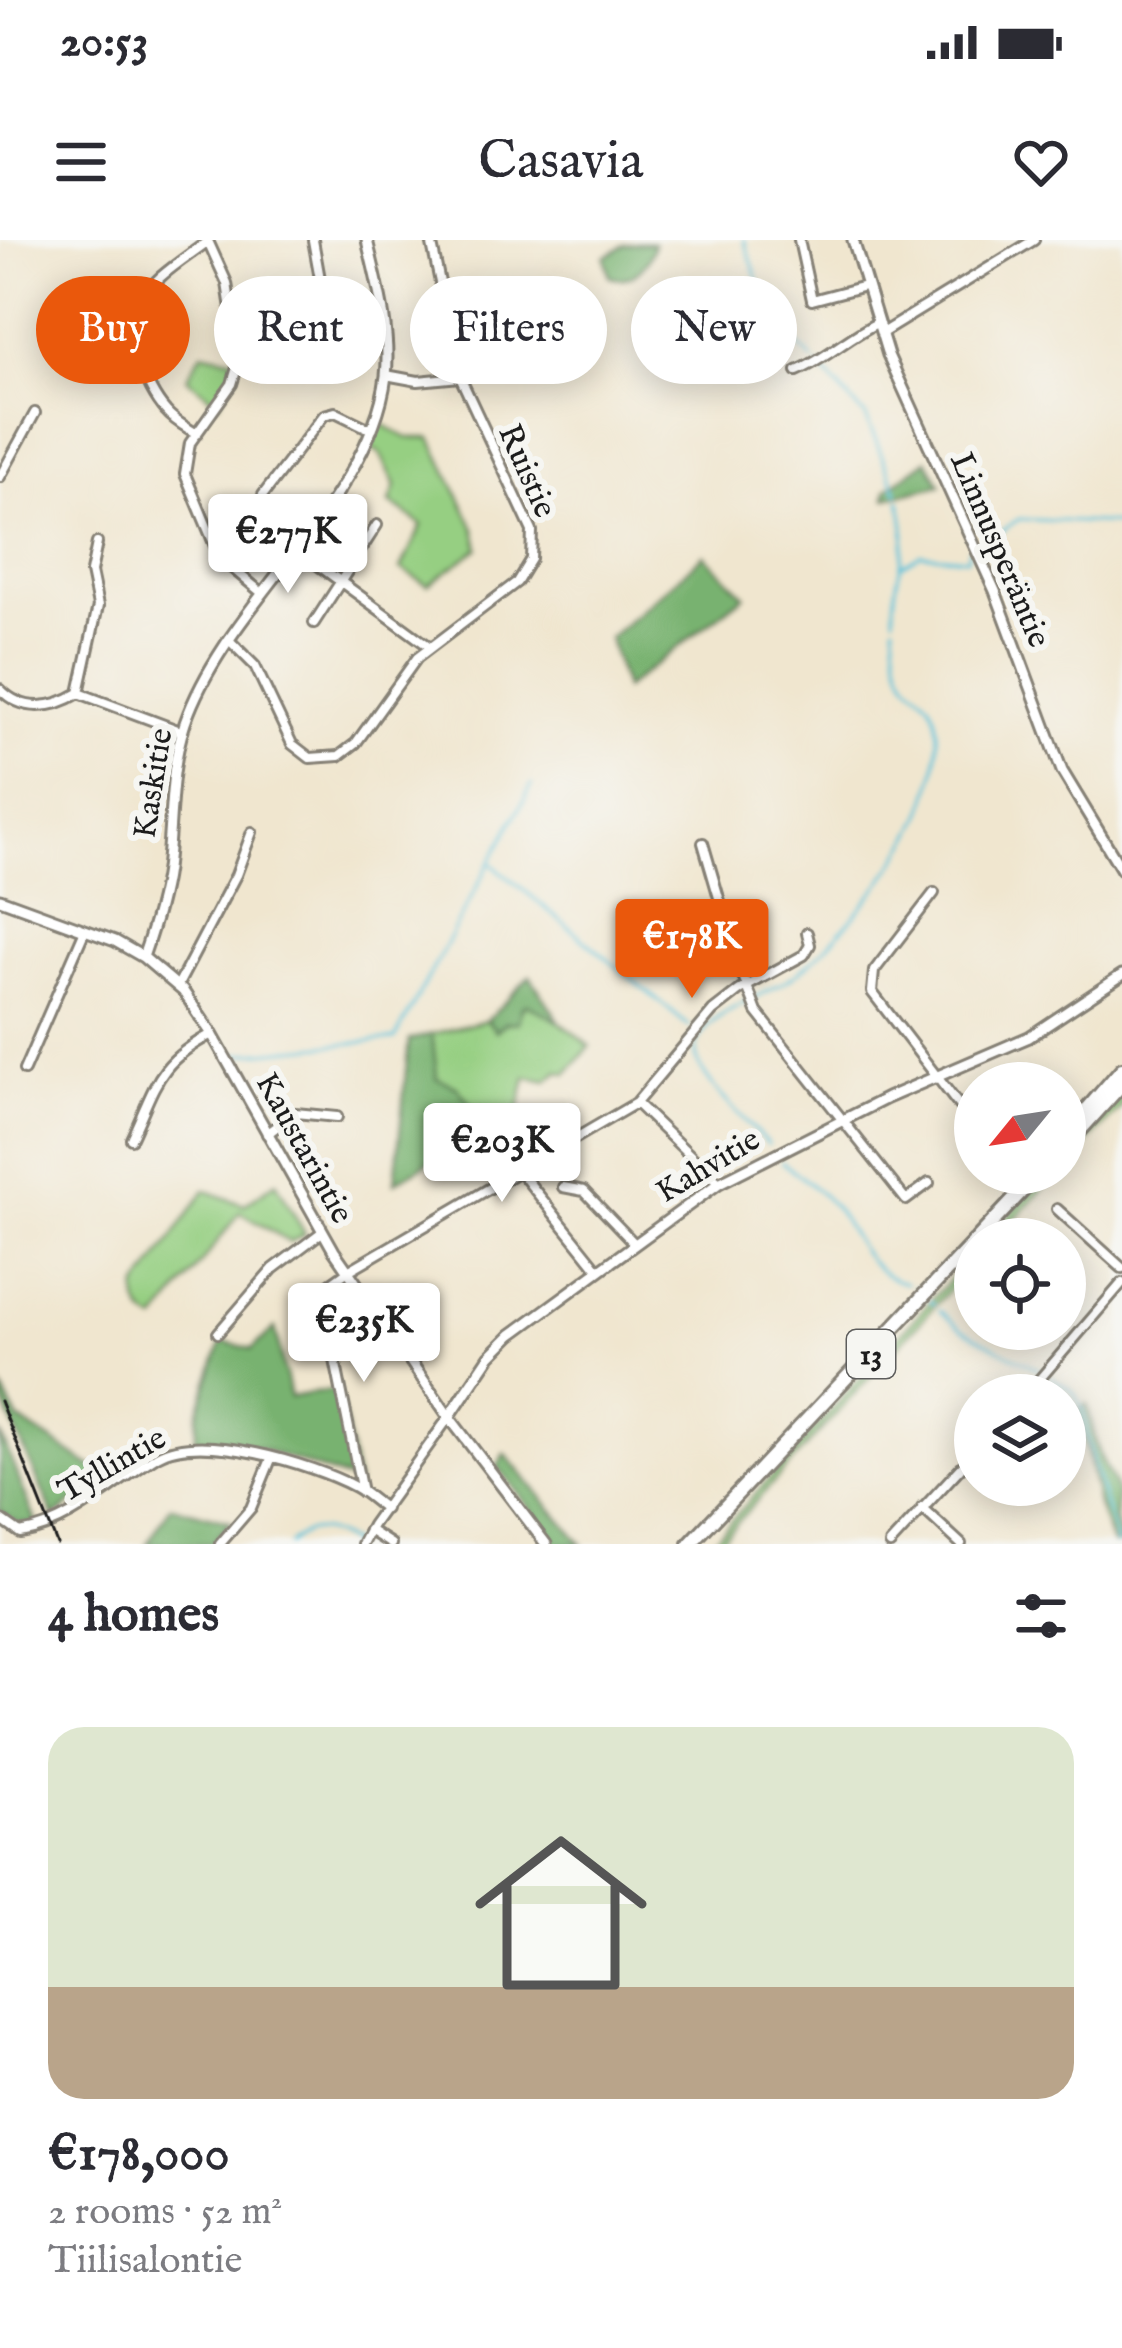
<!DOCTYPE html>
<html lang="en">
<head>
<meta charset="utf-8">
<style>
  :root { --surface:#fff; --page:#f2f2f3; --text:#2b2b33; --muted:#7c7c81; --accent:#ea580c }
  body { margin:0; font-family:"IM FELL English",serif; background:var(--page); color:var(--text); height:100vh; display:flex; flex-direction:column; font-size:45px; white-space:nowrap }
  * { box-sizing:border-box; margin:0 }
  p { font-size:39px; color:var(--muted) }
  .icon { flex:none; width:66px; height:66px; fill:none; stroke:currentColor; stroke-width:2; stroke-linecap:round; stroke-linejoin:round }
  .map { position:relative; height:1304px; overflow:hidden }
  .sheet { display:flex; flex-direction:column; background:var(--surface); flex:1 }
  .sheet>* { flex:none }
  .guide { position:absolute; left:36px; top:36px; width:1050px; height:108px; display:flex; gap:24px }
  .needle { width:78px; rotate:240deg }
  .controls { position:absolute; left:954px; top:822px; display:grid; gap:24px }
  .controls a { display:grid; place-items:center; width:132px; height:132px; border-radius:50%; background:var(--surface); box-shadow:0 6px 30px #0003; font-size:60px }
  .price { position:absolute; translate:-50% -102px; padding:0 27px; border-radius:12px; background:#fff; color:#222; font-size:39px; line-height:78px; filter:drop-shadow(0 3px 6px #0008) }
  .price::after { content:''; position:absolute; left:50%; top:72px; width:36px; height:27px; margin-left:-18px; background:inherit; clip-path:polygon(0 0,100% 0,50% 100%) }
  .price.current { background:var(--accent); color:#fff }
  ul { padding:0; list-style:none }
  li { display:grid; align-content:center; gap:24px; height:636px; padding:0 48px }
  li span { display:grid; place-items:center; height:372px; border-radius:36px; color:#555 }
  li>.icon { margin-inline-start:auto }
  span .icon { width:216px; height:216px; fill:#fffc; stroke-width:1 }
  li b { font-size:51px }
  h2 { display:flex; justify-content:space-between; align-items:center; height:144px; padding:0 48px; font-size:51px }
  .chip { padding:0 42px; border-radius:54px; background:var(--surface); box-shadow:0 6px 30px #0003; font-size:42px; line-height:108px }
  .chip.current { background:var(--accent); color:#fff }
  .status { display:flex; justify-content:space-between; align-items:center; height:84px; padding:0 60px; background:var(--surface); direction:ltr }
  .status svg { height:33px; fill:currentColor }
  header { display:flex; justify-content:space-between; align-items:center; height:156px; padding:0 48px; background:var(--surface); font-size:54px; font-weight:600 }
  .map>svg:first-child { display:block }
  .green { fill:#96cf82; stroke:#59764f; stroke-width:3 }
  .forest { fill:#78b270; stroke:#4a6746; stroke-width:3 }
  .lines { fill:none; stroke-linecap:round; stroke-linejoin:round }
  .stream { stroke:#5dc3da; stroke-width:3 }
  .minor-casing { stroke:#868176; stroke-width:14 }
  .tertiary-casing { stroke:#868176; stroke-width:15 }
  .trunk-casing { stroke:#868176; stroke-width:18 }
  .minor { stroke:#fff; stroke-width:8 }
  .tertiary { stroke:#fff; stroke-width:9 }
  .trunk { stroke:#fff; stroke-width:12 }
  .rail { stroke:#1c1c1c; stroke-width:3 }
  .labels { text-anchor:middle; stroke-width:12; stroke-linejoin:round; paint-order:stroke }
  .shield { fill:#f6f6f2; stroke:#5d5d5c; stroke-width:3 }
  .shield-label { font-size:30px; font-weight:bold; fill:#1c1c1c }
  .street-label { font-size:33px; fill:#1c1c1c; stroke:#f6f6f2 }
</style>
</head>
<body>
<div class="status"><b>20:53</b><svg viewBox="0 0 49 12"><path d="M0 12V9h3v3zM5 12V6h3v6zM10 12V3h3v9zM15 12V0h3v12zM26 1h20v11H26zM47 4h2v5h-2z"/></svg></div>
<header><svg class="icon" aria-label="menu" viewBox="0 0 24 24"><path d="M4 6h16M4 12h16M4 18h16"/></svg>Casavia<svg class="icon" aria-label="heart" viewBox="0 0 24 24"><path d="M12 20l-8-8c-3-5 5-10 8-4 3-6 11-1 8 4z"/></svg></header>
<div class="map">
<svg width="1122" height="1304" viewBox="0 0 1122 1304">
  <rect width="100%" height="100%" fill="#f6f6f2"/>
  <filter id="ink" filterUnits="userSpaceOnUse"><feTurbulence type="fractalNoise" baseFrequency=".00833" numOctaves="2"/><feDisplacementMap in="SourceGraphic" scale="24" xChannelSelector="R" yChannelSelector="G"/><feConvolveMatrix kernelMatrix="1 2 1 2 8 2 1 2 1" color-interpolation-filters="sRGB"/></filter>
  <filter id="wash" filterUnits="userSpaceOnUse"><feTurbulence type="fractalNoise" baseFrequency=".004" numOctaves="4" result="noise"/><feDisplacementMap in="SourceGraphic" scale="48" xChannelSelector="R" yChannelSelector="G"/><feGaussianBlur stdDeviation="2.7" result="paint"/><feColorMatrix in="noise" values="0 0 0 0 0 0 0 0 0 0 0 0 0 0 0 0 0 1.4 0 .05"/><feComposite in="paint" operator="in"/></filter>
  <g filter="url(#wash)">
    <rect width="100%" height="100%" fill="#f0e6cf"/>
    <path class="green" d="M 202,112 L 239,120 L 236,136 L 218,163 L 187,138 Z
      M 375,180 L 407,198 L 431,198 L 475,289 L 479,308 L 428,345 L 401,329 L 422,285 L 390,263 L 396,245 L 380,213 L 365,205 Z
      M 527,764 L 560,782 L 590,806 L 567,834 L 559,831 L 547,841 L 526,837 L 519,871 L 514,873 L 472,867 L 457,847 L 436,838 L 432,794 L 487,780 L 496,790 Z
      M 1122,849 L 1122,866 L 1065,926 L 1065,912 Z
      M 1046,933 L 1058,933 L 996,999 L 987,999 Z
      M 276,942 L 305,994 L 290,1002 L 240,972 L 156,1082 C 142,1075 135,1064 138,1048 L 205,950 L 244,965 Z
      M 975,1012 L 975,1022 L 717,1304 L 710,1304 Z"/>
    <path class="forest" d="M 638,3 L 654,3 C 650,25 632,44 610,37 L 605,17 L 624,5 Z
      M 927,220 L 941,245 L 886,258 L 887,249 Z
      M 704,315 L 745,355 L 624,449 L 609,398 Z
      M 530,736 L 560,782 L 527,764 L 522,766 L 518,782 L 505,783 L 496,791 L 487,780 Z
      M 432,794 L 437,838 L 457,847 L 472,867 L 514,873 L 395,942 L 409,800 Z
      M 275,1088 L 290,1157 L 338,1149 L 357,1243 L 259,1208 L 195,1201 L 198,1173 L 222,1101 L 252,1109 Z
      M 0,1145 L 18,1179 L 106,1236 L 54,1277 L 2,1159 Z
      M 1087,1164 C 1091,1180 1094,1197 1099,1212 C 1109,1242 1122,1242 1115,1280 L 1122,1304 L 1112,1304 L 1098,1265 L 1078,1170 Z
      M 0,1193 L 37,1284 L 18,1283 L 0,1270 Z
      M 505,1214 L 582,1304 L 557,1304 L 497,1226 Z
      M 171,1266 L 172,1266 L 231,1282 L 210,1304 L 147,1304 Z"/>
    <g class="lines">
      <path class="stream" d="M 744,0 L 772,79 L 813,120
        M 818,125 L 866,177 L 898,254
        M 982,304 L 1019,279 L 1122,284
        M 903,324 L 921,314 L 967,318 L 969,309
        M 894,377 C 892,333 914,309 900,261
        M 491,623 L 690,787
        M 231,815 L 395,799 L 532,545
        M 768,904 C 750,885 696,837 696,812 C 698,775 758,759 786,741 C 830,713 904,621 923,572 C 934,543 947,492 930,464 C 925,456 917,451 911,445 C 897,430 895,403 894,384
        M 782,922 C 800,936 819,950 834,967 C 856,994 865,1034 906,1043
        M 915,1046 L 918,1049
        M 930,1061 L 934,1064
        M 940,1071 L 961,1089 L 1040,1130
        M 1050,1136 L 1073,1152 L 1082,1167 L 1094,1228 L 1117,1304
        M 289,1304 C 310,1281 328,1291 352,1304"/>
    </g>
  </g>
  <g filter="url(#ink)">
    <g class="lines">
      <defs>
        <path id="minor" d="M 313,0 L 329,89
          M 799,0 L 812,60 L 865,46
          M 208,1 L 227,43 L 239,121 L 232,144 L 190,203 L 185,234 L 220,318 L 262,353
          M 882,93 L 1034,0
          M 797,131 C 826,119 848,97 877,83
          M 386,135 L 418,141 L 460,137
          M 197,194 C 186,187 174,181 166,171 C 146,149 124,93 138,65 C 151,38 185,19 208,1
          M 0,237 L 35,173
          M 263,255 L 324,175 L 335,172 L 372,190
          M 296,309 L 430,407
          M 314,383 L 377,285
          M 229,400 L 255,426 L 292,504 L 310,518 L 339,516 L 356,503 L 417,418 L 517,342 L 531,319 L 532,291 L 460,137 L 431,0
          M 0,449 C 23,473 53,469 79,453 L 183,492
          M 79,453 L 98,366 L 91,332 L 97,303
          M 703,603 L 738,723 L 757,772 L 906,960 L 929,943
          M 934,653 L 874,731 L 872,752 L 967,876 L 975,878
          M 178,745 L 236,635 L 252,592
          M 24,830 L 85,690
          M 636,863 L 719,943
          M 267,894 L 295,873 L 337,877
          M 131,899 C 156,846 156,823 212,794
          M 518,929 L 598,1029
          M 563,947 L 584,951 L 634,1003
          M 1057,969 L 1122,1028
          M 218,1093 L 273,1029 L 322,992
          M 1026,1155 L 1122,1043
          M 362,1252 L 324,1066 L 327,1046 L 348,1031 L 636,863 L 713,771 L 740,750 L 804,715 L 810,705 L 807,693
          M 922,1268 L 961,1304
          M 0,1279 L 20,1293 C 72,1285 113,1243 157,1216 C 201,1190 312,1224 355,1247 C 366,1253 375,1262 385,1269
          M 369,1290 L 391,1304
          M 220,1304 L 251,1268 L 271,1219
          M 362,1304 L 372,1285 L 449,1177
          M 890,1304 L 975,1212"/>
        <path id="tertiary" d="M 853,0 L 888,115 L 995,351 L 1062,531 L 1122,630
          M 0,659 L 115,701 L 143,717 L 183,751 L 212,794 L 334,1011 L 449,1177 L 546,1304
          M 143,717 C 153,688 162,659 166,629 C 172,580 169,530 185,483 C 227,361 370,263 386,136 C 391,91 377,43 367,0
          M 449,1177 L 490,1116 L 511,1095 L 719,943 L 887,858 L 1029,797 L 1122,735"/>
        <path id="trunk" d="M 1065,895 L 1122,829
          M 1065,907 L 1122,844
          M 977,999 L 1039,933
          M 690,1304 L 975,1001"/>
      </defs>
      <use href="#minor" class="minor-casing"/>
      <use href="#tertiary" class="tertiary-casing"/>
      <use href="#trunk" class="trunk-casing"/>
      <use href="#minor" class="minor"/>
      <use href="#tertiary" class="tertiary"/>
      <use href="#trunk" class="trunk"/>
      <path class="rail" d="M 0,1161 L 57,1304"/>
    </g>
  </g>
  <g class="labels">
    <rect class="shield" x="847" y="1090" width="48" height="48" rx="9"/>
    <g class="shield-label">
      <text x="871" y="1124">13</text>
    </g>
    <g class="street-label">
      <text transform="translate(529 230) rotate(66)" y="12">Ruistie</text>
      <text transform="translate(1002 309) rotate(67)" y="12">Linnusperäntie</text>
      <text transform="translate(151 543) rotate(-81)" y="12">Kaskitie</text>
      <text transform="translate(306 907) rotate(61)" y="12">Kaustarintie</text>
      <text transform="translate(707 924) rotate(-31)" y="12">Kahvitie</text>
      <text transform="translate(111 1223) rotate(-30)" y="12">Tyllintie</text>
    </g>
  </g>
</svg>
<div class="controls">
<a><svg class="needle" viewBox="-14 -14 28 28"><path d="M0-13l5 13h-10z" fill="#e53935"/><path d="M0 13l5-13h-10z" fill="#7c7c81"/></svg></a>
<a><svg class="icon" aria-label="locate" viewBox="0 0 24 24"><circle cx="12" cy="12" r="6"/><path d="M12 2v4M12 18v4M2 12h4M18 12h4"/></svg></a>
<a><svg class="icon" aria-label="layers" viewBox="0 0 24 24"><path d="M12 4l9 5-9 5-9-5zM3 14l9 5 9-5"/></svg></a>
</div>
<b class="price" style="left:288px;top:356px">€277K</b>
<b class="price current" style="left:692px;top:761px">€178K</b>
<b class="price" style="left:502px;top:965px">€203K</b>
<b class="price" style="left:364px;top:1145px">€235K</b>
<div class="guide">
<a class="chip current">Buy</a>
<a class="chip">Rent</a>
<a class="chip">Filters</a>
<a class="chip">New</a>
</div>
</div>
<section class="sheet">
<h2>4 homes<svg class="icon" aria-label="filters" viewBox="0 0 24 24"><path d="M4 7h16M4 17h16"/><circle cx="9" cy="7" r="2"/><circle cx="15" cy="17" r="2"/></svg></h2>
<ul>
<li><span style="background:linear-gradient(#dfe7d0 70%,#b9a48a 0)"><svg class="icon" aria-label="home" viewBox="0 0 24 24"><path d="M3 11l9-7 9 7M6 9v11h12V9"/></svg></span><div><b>€178,000</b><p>2 rooms · 52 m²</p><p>Tiilisalontie</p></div></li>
</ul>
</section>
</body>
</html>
